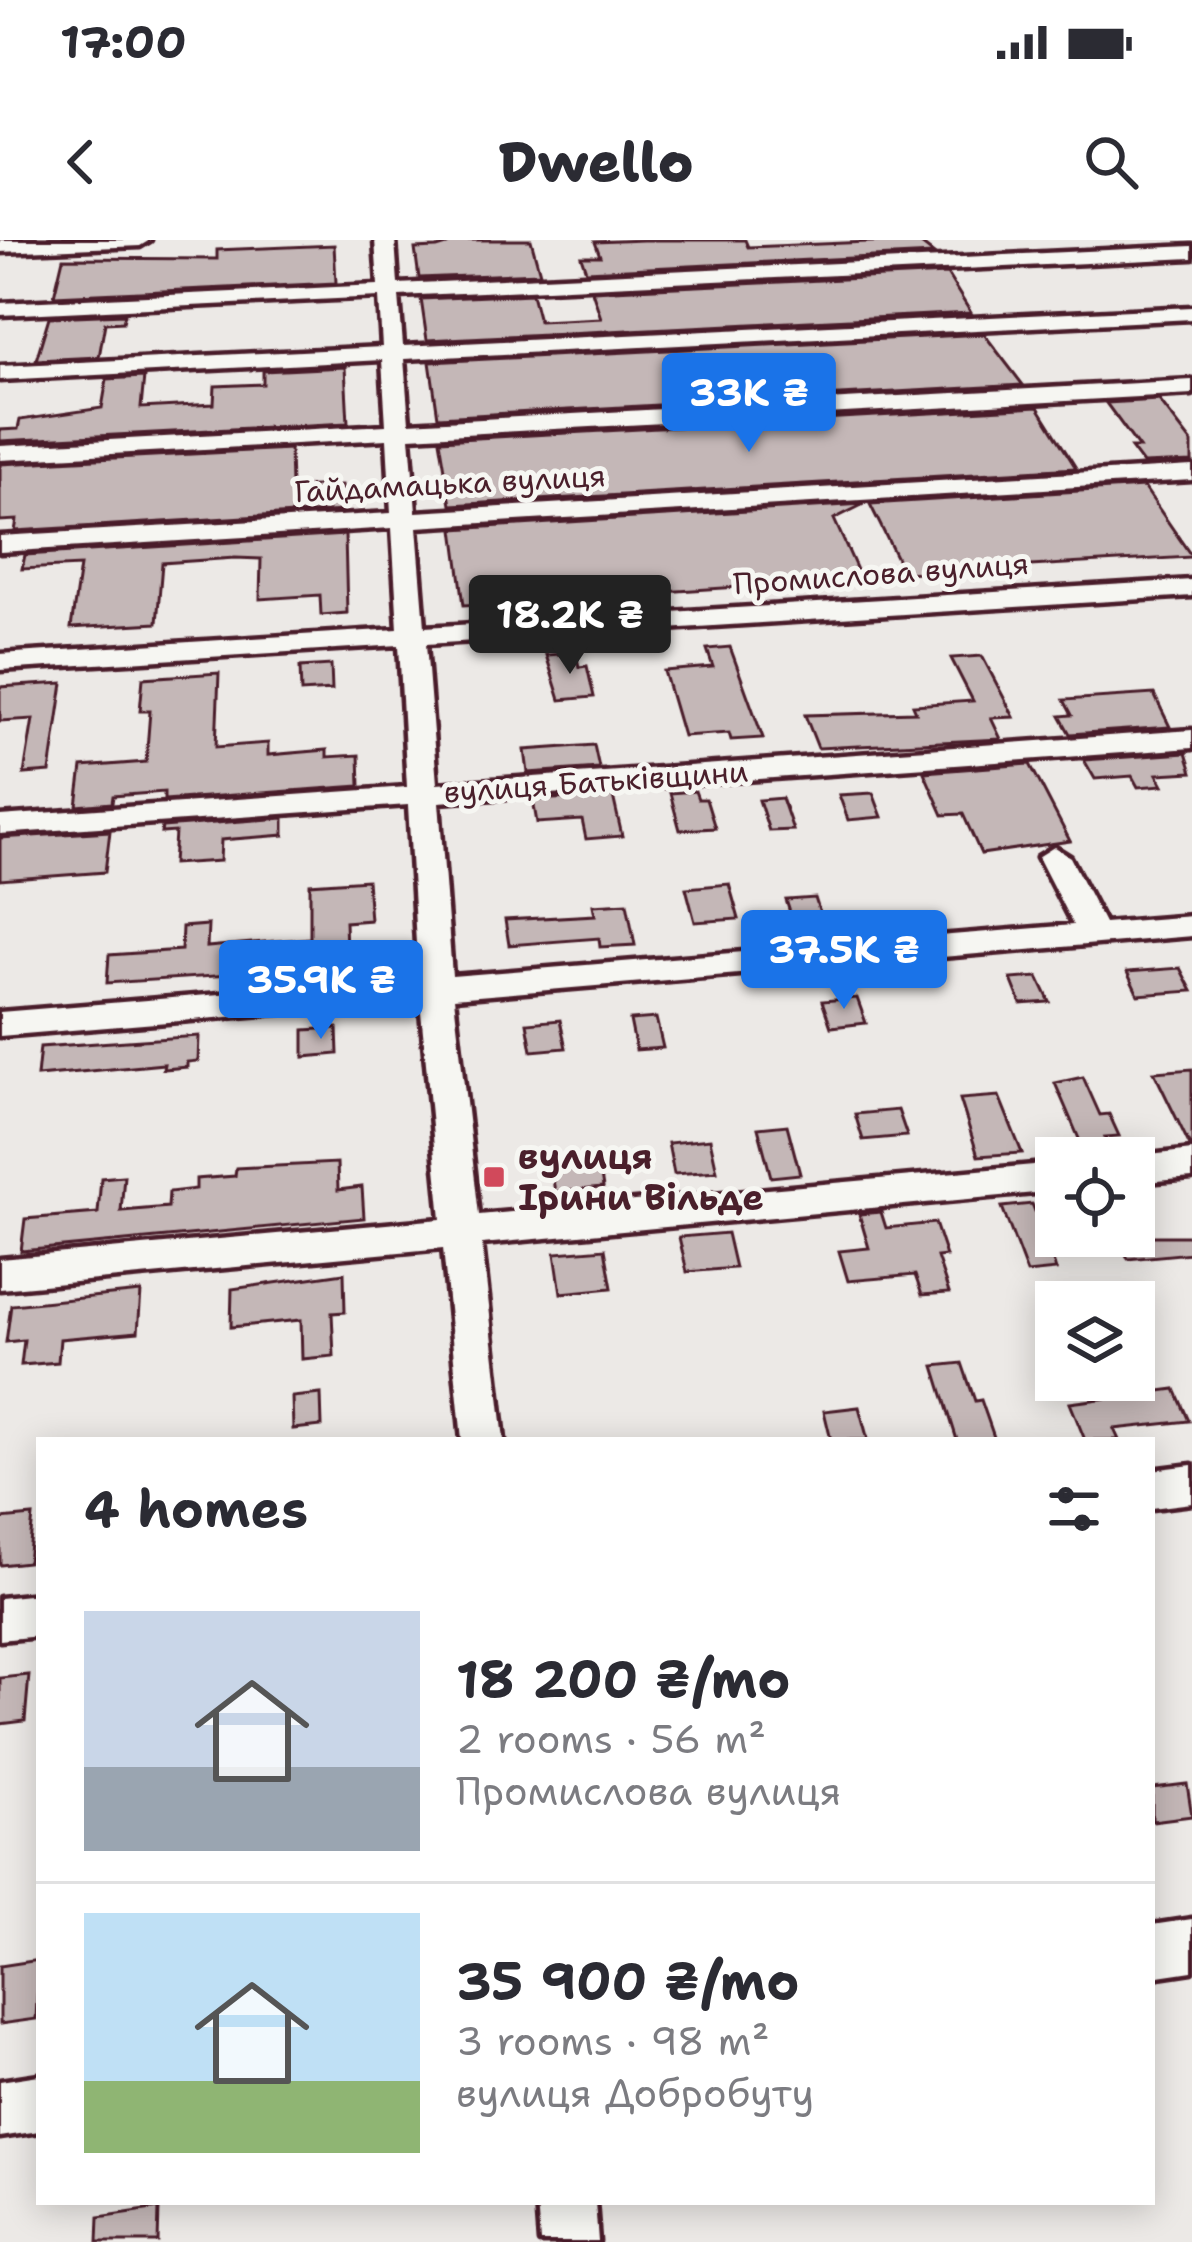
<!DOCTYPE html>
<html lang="en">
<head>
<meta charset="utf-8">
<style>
  :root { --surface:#fff; --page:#f2f2f3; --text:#2b2b33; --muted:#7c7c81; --line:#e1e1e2; --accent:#1a73e8 }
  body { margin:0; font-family:"Shantell Sans",sans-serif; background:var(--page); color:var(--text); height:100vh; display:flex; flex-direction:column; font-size:45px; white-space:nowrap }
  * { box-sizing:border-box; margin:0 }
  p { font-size:39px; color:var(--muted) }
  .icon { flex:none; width:66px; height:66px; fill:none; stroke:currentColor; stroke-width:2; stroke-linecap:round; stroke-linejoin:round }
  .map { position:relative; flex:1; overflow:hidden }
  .panel { position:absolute; left:36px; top:1197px; width:1119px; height:768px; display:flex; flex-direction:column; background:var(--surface); border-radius:0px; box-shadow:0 6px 30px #0003 }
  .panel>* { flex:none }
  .controls { position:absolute; left:1035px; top:897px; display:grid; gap:24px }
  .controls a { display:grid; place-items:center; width:120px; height:120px; border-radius:0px; background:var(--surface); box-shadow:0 6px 30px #0003; font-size:60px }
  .price { position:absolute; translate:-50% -102px; padding:0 27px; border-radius:12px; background:var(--accent); color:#fff; font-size:39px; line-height:78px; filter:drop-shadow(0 3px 6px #0008) }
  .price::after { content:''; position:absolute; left:50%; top:72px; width:36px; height:27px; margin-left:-18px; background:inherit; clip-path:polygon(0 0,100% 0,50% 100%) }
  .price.active { background:#222; color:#fff }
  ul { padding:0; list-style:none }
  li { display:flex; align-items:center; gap:36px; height:300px; padding:0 48px }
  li+li { border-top:3px solid var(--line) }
  li span { display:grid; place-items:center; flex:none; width:336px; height:240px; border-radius:0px; color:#555 }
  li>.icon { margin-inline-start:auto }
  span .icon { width:144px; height:144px; fill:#fffc; stroke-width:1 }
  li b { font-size:51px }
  h2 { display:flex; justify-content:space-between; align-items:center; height:144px; padding:0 48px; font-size:51px }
  .status { display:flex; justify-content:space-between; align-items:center; height:84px; padding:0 60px; background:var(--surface); direction:ltr }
  .status svg { height:33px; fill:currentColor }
  header { display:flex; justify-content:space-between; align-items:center; height:156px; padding:0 48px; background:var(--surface); font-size:54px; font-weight:800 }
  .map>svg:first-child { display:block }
  .building { fill:#c4b7b7; stroke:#4a1f2b; stroke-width:3 }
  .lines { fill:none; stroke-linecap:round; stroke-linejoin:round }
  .minor-casing { stroke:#4a1f2b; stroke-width:9 }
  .minor { fill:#f6f6f2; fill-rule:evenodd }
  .poi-dot { fill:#d1495b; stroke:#f6f6f2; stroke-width:4.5 }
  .labels { text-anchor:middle; stroke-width:10; stroke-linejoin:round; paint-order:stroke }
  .far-street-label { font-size:30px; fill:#4a1f2b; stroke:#f6f6f2 }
  .poi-label { font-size:36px; font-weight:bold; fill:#4a1f2b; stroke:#f6f6f2; text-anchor:start }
</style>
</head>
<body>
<div class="status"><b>17:00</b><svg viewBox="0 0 49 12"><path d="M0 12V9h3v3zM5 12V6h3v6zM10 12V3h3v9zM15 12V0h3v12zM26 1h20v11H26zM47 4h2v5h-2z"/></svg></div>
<header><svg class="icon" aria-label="back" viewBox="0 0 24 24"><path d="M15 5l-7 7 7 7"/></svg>Dwello<svg class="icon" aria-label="search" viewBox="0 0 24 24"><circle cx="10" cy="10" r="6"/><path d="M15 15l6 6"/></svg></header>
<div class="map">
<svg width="1192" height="2002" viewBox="0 0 1192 2002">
  <rect width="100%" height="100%" fill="#ece9e6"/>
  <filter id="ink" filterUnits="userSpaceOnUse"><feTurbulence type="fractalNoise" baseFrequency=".00833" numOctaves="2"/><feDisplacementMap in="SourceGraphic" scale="24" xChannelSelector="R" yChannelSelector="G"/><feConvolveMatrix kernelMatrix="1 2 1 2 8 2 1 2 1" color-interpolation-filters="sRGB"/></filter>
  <g filter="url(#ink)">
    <path class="building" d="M 446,0 L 531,0 L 540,33 L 419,38 L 415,9 L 437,8 L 447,5 Z
      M 643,0 L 745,0 L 748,7 L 916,0 L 934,14 L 586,31 L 581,16 L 600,16 L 595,2 Z
      M 334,5 L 336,43 L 54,56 L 63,18 L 217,19 L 217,10 Z
      M 947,34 L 971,73 L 427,100 L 421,59 L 532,54 L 539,81 L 601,78 L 592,51 Z
      M 125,74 L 123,82 L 105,83 L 99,117 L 36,120 L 49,77 Z
      M 984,94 L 1023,145 L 438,177 L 430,122 Z
      M 345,127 L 348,183 L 0,201 L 0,190 L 18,189 L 20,180 L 102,168 L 107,139 L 144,137 L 141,168 L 214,164 L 215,146 L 263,144 L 263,131 Z
      M 1159,160 L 1192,203 L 1192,222 L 1143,224 L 1131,208 L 1139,208 L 1106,163 Z
      M 1038,167 L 1076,228 L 451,265 L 440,200 Z
      M 290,209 L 291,247 L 342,245 L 344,271 L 15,291 L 17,280 L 0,281 L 0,224 Z
      M 1144,247 L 1192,317 L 904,333 L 870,264 Z
      M 864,264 L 834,279 L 861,339 L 464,365 L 454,289 Z
      M 345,295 L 347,373 L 321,375 L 320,355 L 260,359 L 261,319 L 235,318 L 162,323 L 157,383 L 71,388 L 80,326 L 22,329 L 25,315 Z
      M 730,407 L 763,498 L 731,500 L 729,493 L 683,496 L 664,431 L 713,427 L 707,409 Z
      M 576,413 L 579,427 L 587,426 L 594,457 L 560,460 L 546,415 Z
      M 982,416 L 1014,477 L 991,478 L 1001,499 L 818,508 L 805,475 L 916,472 L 913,465 L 973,461 L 951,418 Z
      M 331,425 L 332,450 L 301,452 L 300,427 Z
      M 219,433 L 216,507 L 268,503 L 268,515 L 327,510 L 327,517 L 359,515 L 360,546 L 164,560 L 164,552 L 113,556 L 112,563 L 77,566 L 82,527 L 146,522 L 150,471 L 140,471 L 143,438 Z
      M 63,443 L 50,532 L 24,534 L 33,479 L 0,481 L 0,447 Z
      M 1154,454 L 1170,487 L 1070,494 L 1060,476 L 1072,475 L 1064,460 Z
      M 594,505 L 599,528 L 528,533 L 525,510 Z
      M 1186,513 L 1192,532 L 1157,534 L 1163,545 L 1138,547 L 1132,536 L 1095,539 L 1084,520 Z
      M 1030,524 L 1070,601 L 981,614 L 963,574 L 943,575 L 924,532 Z
      M 695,551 L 698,559 L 706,559 L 715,588 L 680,590 L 670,553 Z
      M 873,553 L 882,577 L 848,580 L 839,555 Z
      M 613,556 L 622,596 L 586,599 L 582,580 L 537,583 L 533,560 Z
      M 782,558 L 793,590 L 769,591 L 759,560 Z
      M 284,578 L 284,595 L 221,600 L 220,621 L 173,624 L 175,592 L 161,593 L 162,587 Z
      M 110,591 L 105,632 L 0,640 L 0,598 Z
      M 367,640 L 370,680 L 345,682 L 347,736 L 323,738 L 323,729 L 107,743 L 109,715 L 181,710 L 182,687 L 208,685 L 207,707 L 310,698 L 310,644 Z
      M 729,644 L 739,679 L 695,682 L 686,648 Z
      M 815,658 L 823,683 L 794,685 L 786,660 Z
      M 627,663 L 635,705 L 600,707 L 599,698 L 509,705 L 505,680 L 595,675 L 593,665 Z
      M 1180,728 L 1192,751 L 1138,755 L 1127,732 Z
      M 1038,737 L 1050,762 L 1021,764 L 1011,739 Z
      M 857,758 L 866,783 L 831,787 L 822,761 Z
      M 656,778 L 663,808 L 636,810 L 630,780 Z
      M 560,780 L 566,808 L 532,811 L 527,783 Z
      M 337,788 L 338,814 L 304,817 L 304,790 Z
      M 199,796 L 198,821 L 187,822 L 187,827 L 163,829 L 164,824 L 37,836 L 40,807 Z
      M 1192,829 L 1192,906 L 1190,906 L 1154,832 Z
      M 1083,837 L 1100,875 L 1109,874 L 1119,896 L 1105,897 L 1109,905 L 1083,908 L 1055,843 Z
      M 999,856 L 1022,913 L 978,916 L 960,859 Z
      M 898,870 L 907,896 L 863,900 L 855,874 Z
      M 787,885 L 800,934 L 771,937 L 758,888 Z
      M 710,899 L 717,931 L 674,934 L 668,903 Z
      M 599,922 L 603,948 L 555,952 L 551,927 Z
      M 337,923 L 338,950 L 362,947 L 364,978 L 21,1011 L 25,979 L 98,973 L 101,938 L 124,936 L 121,971 L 168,967 L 169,952 L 196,949 L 196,939 L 235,936 L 236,928 Z
      M 1032,964 L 1046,998 L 1056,1030 L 1027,1033 L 1002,967 Z
      M 881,972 L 886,988 L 935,983 L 946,1016 L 937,1017 L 949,1053 L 922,1055 L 915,1035 L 848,1041 L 839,1011 L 869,1008 L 859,974 Z
      M 727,993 L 735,1028 L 687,1032 L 679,997 Z
      M 1118,996 L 1192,996 L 1192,1013 L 1128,1019 Z
      M 605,1009 L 612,1048 L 561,1053 L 555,1013 Z
      M 344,1033 L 345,1072 L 332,1073 L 334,1116 L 302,1119 L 301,1080 L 231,1087 L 232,1049 Z
      M 141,1052 L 138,1092 L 60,1099 L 58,1122 L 21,1125 L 24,1100 L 6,1102 L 11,1065 Z
      M 962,1123 L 975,1161 L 981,1160 L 995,1200 L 957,1200 L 934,1126 Z
      M 1175,1149 L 1189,1181 L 1114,1189 L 1119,1200 L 1085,1200 L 1070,1163 Z
      M 321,1154 L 322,1186 L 293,1189 L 292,1157 Z
      M 859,1167 L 868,1200 L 831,1200 L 824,1171 Z
      M 33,1276 L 28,1322 L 0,1325 L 0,1279 Z
      M 29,1435 L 25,1481 L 0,1484 L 0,1438 Z
      M 1187,1544 L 1192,1576 L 1152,1581 L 1152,1548 Z
      M 39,1720 L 36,1779 L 0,1784 L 0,1726 Z
      M 159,1968 L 158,2002 L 98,2002 L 99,1977 Z"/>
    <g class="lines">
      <defs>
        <path id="minor" d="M 0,0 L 150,0 L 140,6 L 0,12 Z
          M 375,0 L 395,0 L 398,44 L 1192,6 L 1192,18 L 399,56 L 403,106 L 1192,67 L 1192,79 L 404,119 L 409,183 L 1192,140 L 1192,154 L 410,197 L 416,272 L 1192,226 L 1192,240 L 417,287 L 425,387 L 1192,340 L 1192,356 L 426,404 L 437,544 L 1192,490 L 1192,508 L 439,562 L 452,736 L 1073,685 L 1038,617 L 1054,607 L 1070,617 L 1104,683 L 1192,676 L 1192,696 L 454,758 L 479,975 L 1056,923 L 1056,951 L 482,1004 L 504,1200 L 462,1200 L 443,1008 L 0,1049 L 0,1019 L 441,979 L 420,761 L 0,796 L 0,772 L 418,738 L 408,565 L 0,594 L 0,576 L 407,547 L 399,405 L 0,430 L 0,414 L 398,389 L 392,288 L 0,312 L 0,296 L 391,273 L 387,199 L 0,220 L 0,206 L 386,185 L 382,120 L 0,140 L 0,126 L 382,107 L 379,57 L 0,75 L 0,63 L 378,45 Z
          M 1192,910 L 1192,938 L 1134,943 L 1134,918 L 1125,918 Z
          M 1192,1225 L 1192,1263 L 1152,1268 L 1152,1230 Z
          M 39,1354 L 39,1396 L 0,1400 L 0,1358 Z
          M 1192,1679 L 1192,1731 L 1152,1737 L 1152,1685 Z
          M 39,1835 L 39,1891 L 0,1897 L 0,1841 Z
          M 537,1962 L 595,1962 L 598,2002 L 540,2002 Z"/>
      </defs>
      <use href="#minor" class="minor-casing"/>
      <use href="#minor" class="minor"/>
    </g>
  </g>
  <rect class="poi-dot" x="482" y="925" width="24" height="24" rx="6"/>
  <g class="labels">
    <g class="far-street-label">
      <text transform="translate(450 244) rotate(-3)" y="10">Гайдамацька вулиця</text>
      <text transform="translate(881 334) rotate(-4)" y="10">Промислова вулиця</text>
      <text transform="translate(596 542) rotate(-4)" y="10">вулиця Батьківщини</text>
    </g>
    <g class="poi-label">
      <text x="518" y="929">вулиця<tspan x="518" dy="41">Ірини Вільде</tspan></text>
    </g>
  </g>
</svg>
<div class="controls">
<a><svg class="icon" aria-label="locate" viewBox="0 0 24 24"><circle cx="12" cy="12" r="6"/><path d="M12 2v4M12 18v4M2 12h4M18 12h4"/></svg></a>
<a><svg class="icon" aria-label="layers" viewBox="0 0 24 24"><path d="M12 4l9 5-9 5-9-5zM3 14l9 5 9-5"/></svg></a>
</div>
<b class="price" style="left:749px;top:215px">33K ₴</b>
<b class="price active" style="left:570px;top:437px">18.2K ₴</b>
<b class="price" style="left:844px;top:772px">37.5K ₴</b>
<b class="price" style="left:321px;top:802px">35.9K ₴</b>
<section class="panel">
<h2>4 homes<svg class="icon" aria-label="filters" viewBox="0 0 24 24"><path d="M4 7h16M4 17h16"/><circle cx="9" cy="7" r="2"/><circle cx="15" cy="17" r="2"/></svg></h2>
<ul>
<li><span style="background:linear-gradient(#c9d6e8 65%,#9aa5b1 0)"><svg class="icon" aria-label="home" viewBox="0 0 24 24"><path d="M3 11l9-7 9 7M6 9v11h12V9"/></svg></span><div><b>18 200 ₴/mo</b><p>2 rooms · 56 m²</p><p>Промислова вулиця</p></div></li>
<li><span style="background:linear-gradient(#bfe0f5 70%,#8fb573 0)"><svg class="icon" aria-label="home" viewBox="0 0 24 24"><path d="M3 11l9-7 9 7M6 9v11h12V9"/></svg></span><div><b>35 900 ₴/mo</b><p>3 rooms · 98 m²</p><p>вулиця Добробуту</p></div></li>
</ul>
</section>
</div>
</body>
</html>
